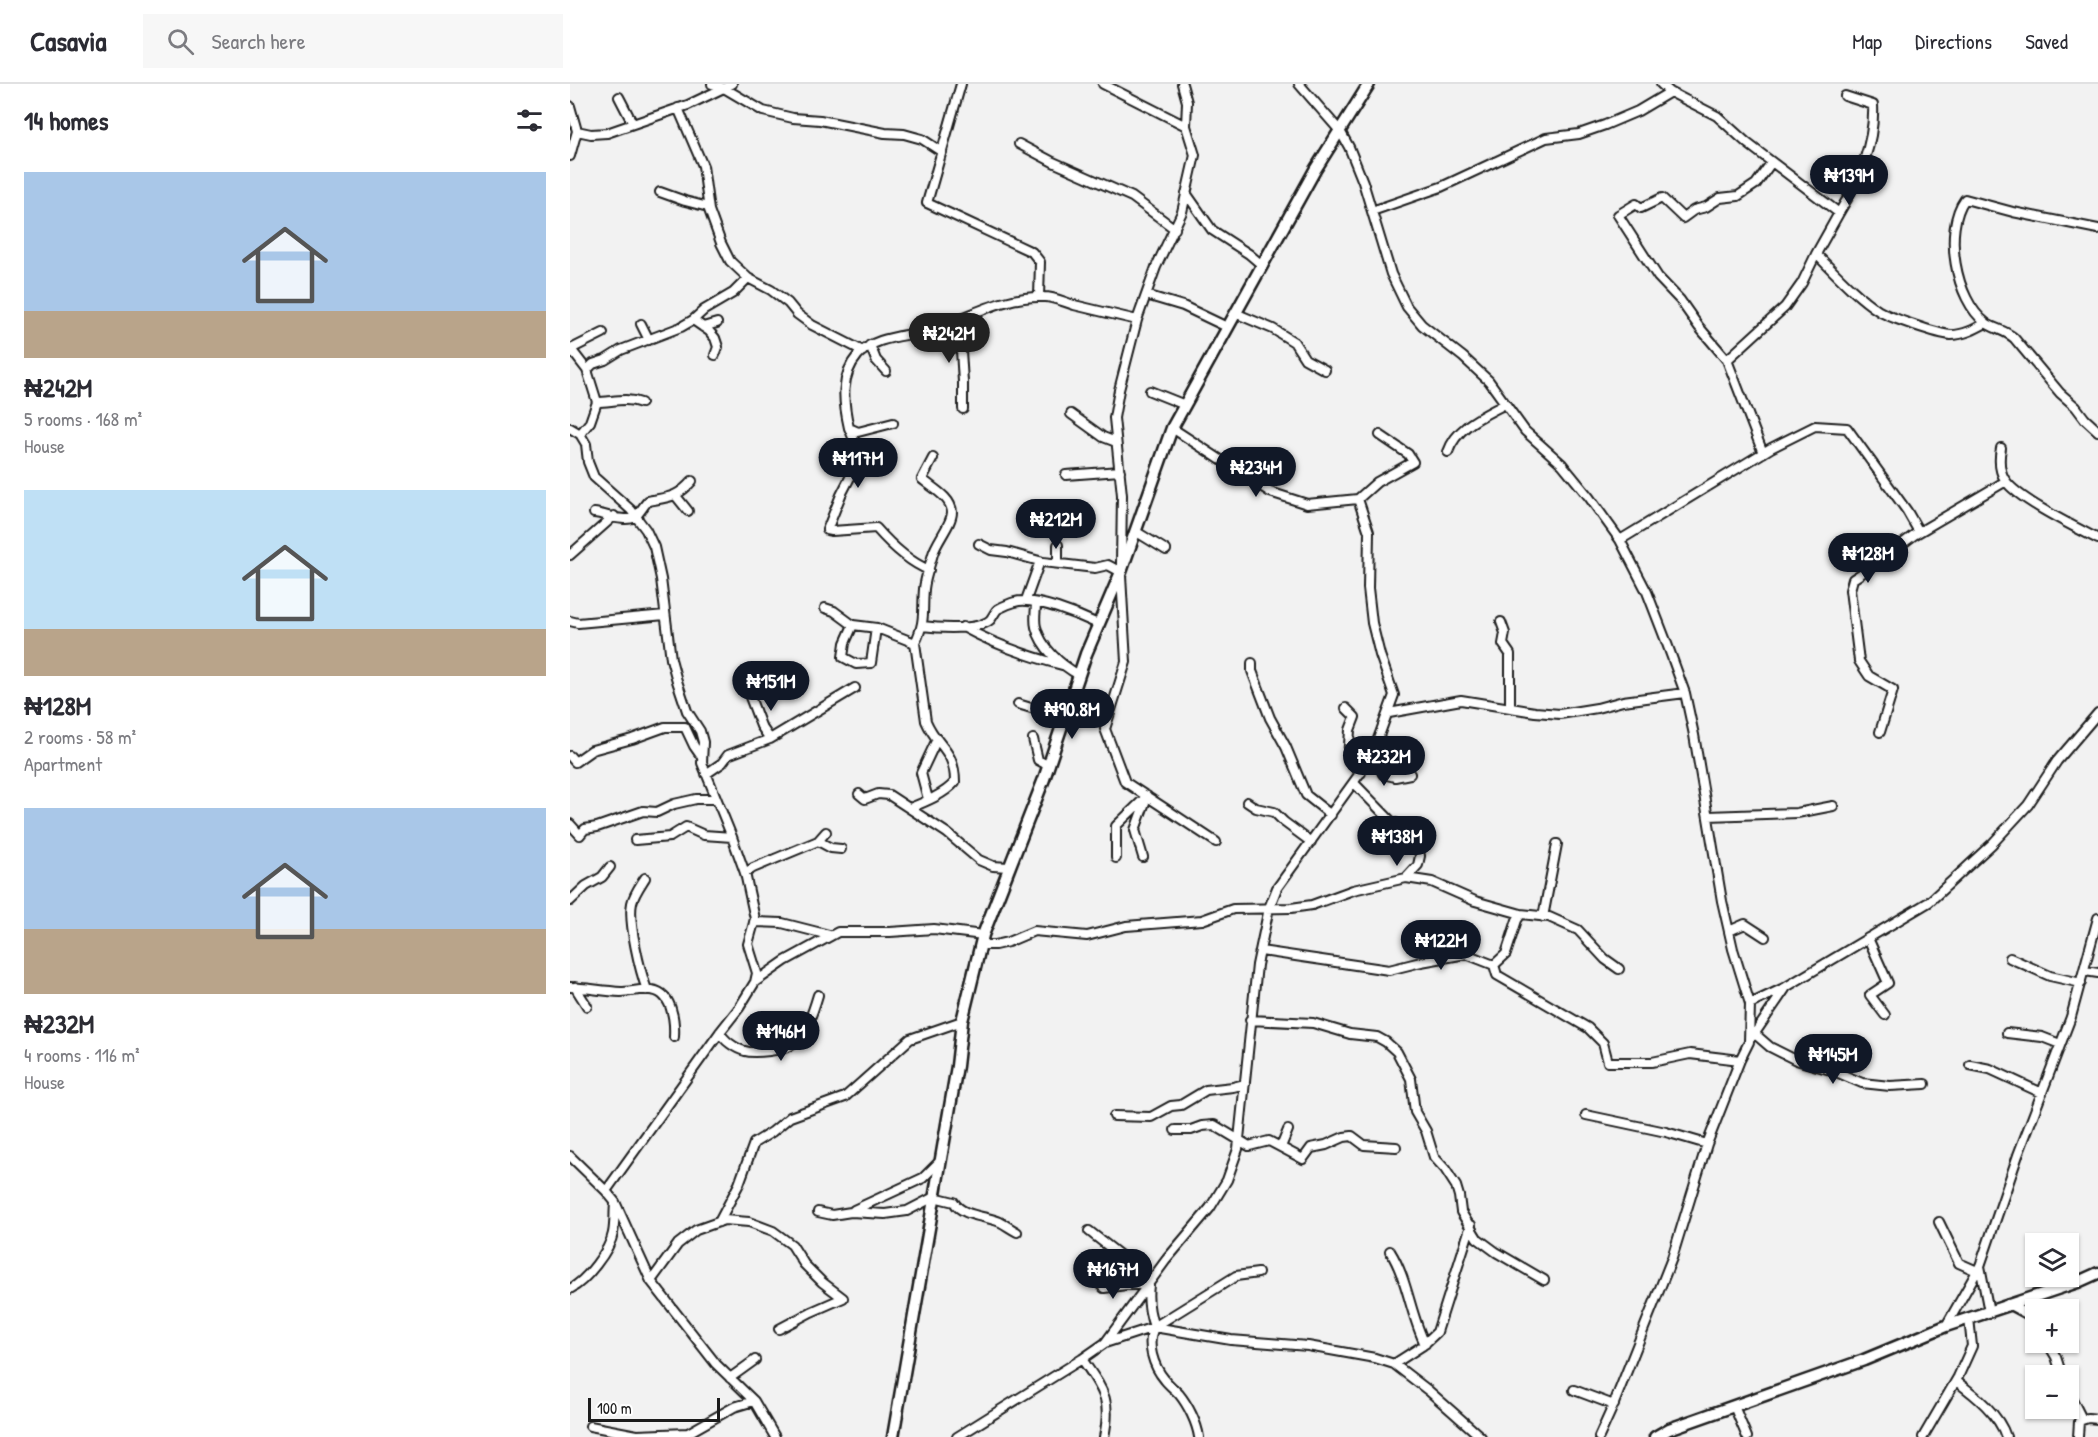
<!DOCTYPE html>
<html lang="en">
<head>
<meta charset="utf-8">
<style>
  :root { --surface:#fff; --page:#f7f7f7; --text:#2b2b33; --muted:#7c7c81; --line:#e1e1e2; --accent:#111827 }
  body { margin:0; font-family:"Patrick Hand",sans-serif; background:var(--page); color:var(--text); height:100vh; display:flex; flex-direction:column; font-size:22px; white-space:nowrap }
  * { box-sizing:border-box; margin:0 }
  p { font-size:20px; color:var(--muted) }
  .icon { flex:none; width:33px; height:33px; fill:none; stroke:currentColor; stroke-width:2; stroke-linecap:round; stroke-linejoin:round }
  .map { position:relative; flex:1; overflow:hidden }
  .side { display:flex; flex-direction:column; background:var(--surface); width:570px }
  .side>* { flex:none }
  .fabs { position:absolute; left:1455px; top:1149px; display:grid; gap:12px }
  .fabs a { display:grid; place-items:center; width:54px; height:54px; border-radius:0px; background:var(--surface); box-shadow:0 2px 4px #0004; font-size:30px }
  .scale { position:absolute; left:18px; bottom:15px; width:132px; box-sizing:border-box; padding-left:6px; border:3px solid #1c1c1c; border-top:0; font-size:16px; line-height:21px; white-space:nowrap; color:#1c1c1c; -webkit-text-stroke:4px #fff; paint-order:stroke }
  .price { position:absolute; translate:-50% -51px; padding:0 14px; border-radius:21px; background:var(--accent); color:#fff; font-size:20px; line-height:39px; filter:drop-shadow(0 2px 3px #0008) }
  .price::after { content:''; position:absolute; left:50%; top:36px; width:18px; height:14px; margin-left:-9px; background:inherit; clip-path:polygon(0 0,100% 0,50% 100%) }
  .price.selected { background:#222; color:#fff }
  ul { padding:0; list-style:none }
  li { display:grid; align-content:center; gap:12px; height:318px; padding:0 24px }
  li span { display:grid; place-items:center; height:186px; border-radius:0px; color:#555 }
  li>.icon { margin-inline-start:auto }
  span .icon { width:108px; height:108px; fill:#fffc; stroke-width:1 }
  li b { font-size:26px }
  h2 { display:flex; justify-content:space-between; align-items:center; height:72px; padding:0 24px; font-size:26px }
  header { display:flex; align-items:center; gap:36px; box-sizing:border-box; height:84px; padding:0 30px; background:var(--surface); border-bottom:2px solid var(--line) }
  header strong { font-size:28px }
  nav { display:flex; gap:33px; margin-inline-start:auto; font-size:21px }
  .search { width:420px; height:54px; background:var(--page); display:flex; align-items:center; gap:15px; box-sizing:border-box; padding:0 21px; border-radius:0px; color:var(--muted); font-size:22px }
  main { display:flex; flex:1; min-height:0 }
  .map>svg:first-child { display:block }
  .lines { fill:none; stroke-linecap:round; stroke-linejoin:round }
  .minor-casing { stroke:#1c1c1c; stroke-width:12 }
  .tertiary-casing { stroke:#1c1c1c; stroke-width:15 }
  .secondary-casing { stroke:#1c1c1c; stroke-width:15 }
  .minor { stroke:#fff; stroke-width:8 }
  .tertiary { stroke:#fff; stroke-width:10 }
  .secondary { stroke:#fff; stroke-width:10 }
</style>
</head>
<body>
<header>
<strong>Casavia</strong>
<div class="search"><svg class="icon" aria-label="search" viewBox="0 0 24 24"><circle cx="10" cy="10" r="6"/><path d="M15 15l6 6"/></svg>Search here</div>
<nav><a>Map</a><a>Directions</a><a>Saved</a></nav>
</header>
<main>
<section class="side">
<h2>14 homes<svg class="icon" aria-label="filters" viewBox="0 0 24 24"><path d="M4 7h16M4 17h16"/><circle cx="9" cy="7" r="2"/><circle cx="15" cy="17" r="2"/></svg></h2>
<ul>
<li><span style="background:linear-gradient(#a9c7e8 75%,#b9a48a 0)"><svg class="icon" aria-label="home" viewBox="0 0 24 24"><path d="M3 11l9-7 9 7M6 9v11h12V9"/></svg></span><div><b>₦242M</b><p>5 rooms · 168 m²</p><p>House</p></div></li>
<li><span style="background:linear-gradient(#bfe0f5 75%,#b9a48a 0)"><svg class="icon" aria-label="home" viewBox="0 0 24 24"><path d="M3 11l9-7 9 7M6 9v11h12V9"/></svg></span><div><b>₦128M</b><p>2 rooms · 58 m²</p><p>Apartment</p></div></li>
<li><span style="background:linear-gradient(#a9c7e8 65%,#b9a48a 0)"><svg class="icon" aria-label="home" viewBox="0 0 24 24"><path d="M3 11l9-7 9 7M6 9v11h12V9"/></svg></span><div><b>₦232M</b><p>4 rooms · 116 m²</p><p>House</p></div></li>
</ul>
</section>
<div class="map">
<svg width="1528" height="1353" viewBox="0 0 1528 1353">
  <rect width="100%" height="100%" fill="#f2f2f2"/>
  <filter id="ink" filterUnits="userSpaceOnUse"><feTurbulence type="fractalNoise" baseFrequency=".0167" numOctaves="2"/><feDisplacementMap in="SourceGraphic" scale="12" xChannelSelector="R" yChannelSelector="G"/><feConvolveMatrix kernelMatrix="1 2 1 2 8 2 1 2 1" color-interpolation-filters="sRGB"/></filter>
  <g filter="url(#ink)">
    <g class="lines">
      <defs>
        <path id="minor" d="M 142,0 L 154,4 L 193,27 L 223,34 L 250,36 L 315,49 L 334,50 L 352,55 L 372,68
          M 391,0 L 357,119 L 462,168 L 470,178 L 469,213
          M 533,0 L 616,42
          M 729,0 L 770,47 L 779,63 L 793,98 L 821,190 L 837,223 L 852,241 L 893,273 L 919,297 L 955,347 L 992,380 L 1019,413 L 1050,456 L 1077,508 L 1096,557 L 1115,609 L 1124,651 L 1152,817 L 1163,865 L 1180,920 L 1179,958 L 1170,976 L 1137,1060 L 1102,1174 L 1043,1322 L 1029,1353
          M 1091,0 L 1100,8 L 1147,32 L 1177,59 L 1269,129 L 1246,170 C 1265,189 1287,213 1309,227 C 1321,234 1368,250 1381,251 C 1394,251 1405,245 1416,239
          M 49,13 L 63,40
          M 0,22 L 7,47 L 21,50 L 37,49 L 118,21 L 162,0
          M 108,24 L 133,82 L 139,126 L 151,159 L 160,177 L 178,194 L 201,206 L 218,219 L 227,230 L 242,241 L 293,267
          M 449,60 L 483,78 L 562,113 L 605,145
          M 0,72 L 7,47
          M 90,108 L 115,117 L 138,123
          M 616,109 L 642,146 L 679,170 L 693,182
          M 802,127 L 871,103 L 976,54 L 1009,50 L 1035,41 L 1068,27 L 1100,8
          M 1269,129 C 1288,98 1305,58 1303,21 L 1275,12
          M 1528,145 L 1443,128 L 1395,115 C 1373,145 1385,216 1416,239 C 1424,245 1435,246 1444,254 L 1490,309 L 1506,323 L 1515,335 L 1528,347
          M 576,211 L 613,222 L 657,243
          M 665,229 L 703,245 L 724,258 L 735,275 L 755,286
          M 389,235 L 393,298 L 393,325
          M 123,236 L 139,247 L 145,254 L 148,263 L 145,271
          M 71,240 L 79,256
          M 133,243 L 147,239
          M 300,261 L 306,276 L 316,287
          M 0,264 L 17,286 L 27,318 L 20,338 L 10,350
          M 1,265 L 33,249
          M 1157,276 L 1129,243 L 1110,216 L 1088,193 L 1048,131 L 1066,120 L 1071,124 L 1092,114 L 1113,134 L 1124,126 L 1136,123 L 1150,114 L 1168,112 L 1186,100 L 1201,79
          M 17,286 L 23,280 L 35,276 L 51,266 L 111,243 L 123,236 L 134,226 L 163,209 L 178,194
          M 580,307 L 615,321
          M 27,318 C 42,318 56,313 71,319
          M 501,330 L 533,353 L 546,358
          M 323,339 L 288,348 L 279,344 C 273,318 270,292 288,271 C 306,251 337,253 360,246 C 398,234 433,211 474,213 C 484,213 494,218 504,221 C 525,226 546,231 567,236
          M 0,344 L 10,350 L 16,360 L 18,378 L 24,393 L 61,426 L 76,446 L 84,463 L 91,495 L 101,575 L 107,597 L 117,627 L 130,647 L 133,658 L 132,679 L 162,753 L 175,789 L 185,835 L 178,860 L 187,889 L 185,898
          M 279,344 L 292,375 L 301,384
          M 602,344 L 700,408 L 737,420 L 788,415 L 807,398 L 843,378 L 838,370 L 810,351
          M 1431,364 C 1429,375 1429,387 1435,396 C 1447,415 1507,444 1528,455
          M 878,368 C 887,342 913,332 935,320
          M 1193,369 L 1157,276 L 1215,223 L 1232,199 L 1246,170
          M 291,372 L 271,411 L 257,446 L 262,447 L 306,444 C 321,461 339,478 359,486
          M 496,391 L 550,387
          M 106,412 L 118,427
          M 24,429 C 36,430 54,439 65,433 C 69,430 74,421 78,417 C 99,413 107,414 122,397
          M 565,447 L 596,466
          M 1050,456 L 1201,364 L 1245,342 L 1277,344 L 1337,427 L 1349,448
          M 409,460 L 421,466 L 437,468 L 473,478 L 525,484 L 538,481 L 551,488
          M 0,471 L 44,432
          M 488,478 L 488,461
          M 551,480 L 552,411 L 544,334 L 549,306 L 567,236 L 586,183 L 612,128 L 625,71 L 616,42 L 617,18 L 612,0
          M 551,492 L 556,578 L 535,645 L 555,698 L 646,758
          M 456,516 L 470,477
          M 466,519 C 466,527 464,536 466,543 C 471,564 491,581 509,591
          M 255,524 L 264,527 L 283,541 L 307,544 L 345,559 L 356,637 C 367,663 385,666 385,698 C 375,710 355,718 340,724
          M 0,537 L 8,539 L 95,531
          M 931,538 L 935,549 L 933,560 L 940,570 L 940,624
          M 283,541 L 275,559 L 273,573 L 286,580 L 301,579 L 306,544
          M 352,542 C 368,544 407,547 420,536 C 423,533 425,527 428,525 C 432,523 441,519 445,518 C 463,512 511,532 528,540
          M 393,543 C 424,560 457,572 492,581
          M 345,559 C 356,537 352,528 354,505 C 355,494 360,481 363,470 C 366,458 382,440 382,428 C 381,413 362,404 352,395 L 363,374
          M 682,579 L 682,587 L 700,634 L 716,663 L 736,711 L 761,731
          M 180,613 L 191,642 L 200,655
          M 448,620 L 494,634
          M 776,624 L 785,633 L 780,646 L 778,676 L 791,689
          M 819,629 L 891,616 L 965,628 L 990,630 L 1027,624 L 1053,617 L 1115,609
          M 1310,648 L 1323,606 L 1299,592 L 1289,577 L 1280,506 L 1283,495 L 1303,482 L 1344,451 L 1436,397
          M 463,655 L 468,676 L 479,682
          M 0,672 L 5,678 L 22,666 L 62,655 L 95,643 L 115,643 L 124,662 L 131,672
          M 801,674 L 808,679 L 813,690 L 825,693 L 840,690
          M 136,690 L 152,679 L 158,671 L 200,655 L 285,604
          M 784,699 L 821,737 L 842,746 L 847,756 L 850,772 L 848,781 L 836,794
          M 289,710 L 295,715 L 308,710 L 319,711 L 377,749 L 409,776 L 423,782 L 438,783
          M 358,715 L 351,689 L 367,655
          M 677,718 L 686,724 L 704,728 L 714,738 L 741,758
          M 1138,732 L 1227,729 L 1263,722
          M 0,740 L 10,751 L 15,745 L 27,743 L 73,727 L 87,728 L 104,720 L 126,715 L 146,715
          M 65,756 L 100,753 L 116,743 L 134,751 L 162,753
          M 248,757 L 261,764 L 271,765
          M 573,773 L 565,746 L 577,713
          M 546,774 L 546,742 L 577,712
          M 175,789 L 183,784 L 248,757 L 256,748
          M 75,794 C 70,802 64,810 62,819 C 58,838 70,887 77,906
          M 0,817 L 16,802 L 32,793 L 40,783
          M 951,830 L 947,836 L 936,870 L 924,881 L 927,891 L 1018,944 L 1033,959 L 1038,978 L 1082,978 L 1120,970 L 1170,976
          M 973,833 L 987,760
          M 184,838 L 212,839 L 259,851
          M 1159,847 L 1175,840 L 1195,853
          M 1298,854 L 1318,899 L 1300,911 L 1315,931
          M 411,861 L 425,861 L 438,858 L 464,847 L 517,852 L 556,842 L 632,836 L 663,825 L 721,824 L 742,821 L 783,806 L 836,794 L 862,798 L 905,817 L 951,830 L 979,833 L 1008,846 L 1035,875 L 1049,885
          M 691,867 L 819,886 L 851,878 L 896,870 L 924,881
          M 1440,874 L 1480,892 L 1511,899
          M 1515,887 L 1528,889
          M 0,903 C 17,904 34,907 51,908 C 60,908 70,905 79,906 C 102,906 105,936 104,953
          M 5,903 L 17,922
          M 1180,920 L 1216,903 L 1359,818 L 1422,760 L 1458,721 L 1487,677 L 1528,629
          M 680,936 L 743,939 L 780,950 L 807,953 L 816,958 L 827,968 L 841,995 L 845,1028 L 856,1047 L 864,1073 L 875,1085 L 886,1102 L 889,1112 L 891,1128 L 907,1154 L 926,1168 L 974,1196
          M 150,948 C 153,956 166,965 175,967 C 185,970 214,966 222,961 C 236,949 243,928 248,911
          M 1437,949 L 1472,953 L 1490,960
          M 1185,950 L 1200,963 L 1226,976 L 1264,987 L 1292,999 L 1320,1002 L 1355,1000
          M 1183,952 L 1215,905
          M 1400,981 L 1420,985 L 1472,1009
          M 1016,1031 L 1096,1048 L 1137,1060
          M 544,1032 L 581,1033 L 601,1022 L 611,1021 L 636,1006 L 663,1003 L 675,1000
          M 605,1046 L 621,1046 L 632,1042 L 644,1041 L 679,1062 L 699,1057 L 733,1075 L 741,1064 L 756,1061 L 774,1053 L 782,1052 L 794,1061 L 826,1063
          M 711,1063 L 718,1046
          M 0,1072 L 36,1107 L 45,1118 L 81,1197 L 146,1280 L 184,1317 L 205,1353
          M 36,1107 L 150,948 L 169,924 L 185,898 L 215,877 L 268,848 L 320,848 L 364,845 L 413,851
          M 284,1126 L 353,1094 L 369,1078
          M 248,1128 L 262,1131 L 281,1128 L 315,1130 L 337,1127 L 364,1113 L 384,1118 C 391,1132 416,1132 430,1138 C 436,1141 441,1145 447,1148
          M 149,1138 L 169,1100 L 184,1059 L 202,1048 L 220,1033 L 275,1013 L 340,955 L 392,937
          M 1369,1138 L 1389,1179 L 1407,1187
          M 519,1147 L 556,1176 L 579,1201 C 577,1217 579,1229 584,1243 C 576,1260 583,1282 595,1296 C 599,1301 604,1305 609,1310 C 618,1321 627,1339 629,1353
          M 820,1167 C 838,1196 840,1230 855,1260
          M 1410,1182 L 1419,1228
          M 522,1193 L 534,1204 L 556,1201 L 579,1201
          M 81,1197 L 108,1160 L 126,1146 L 154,1136 L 179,1138 L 203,1147 L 222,1161 L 234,1180 L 252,1198 L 273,1214 L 241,1228 L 209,1245
          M 0,1205 C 16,1197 40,1166 43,1149 C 45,1139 44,1129 45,1120
          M 1438,1220 L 1464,1234 L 1466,1237
          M 1376,1242 L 1410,1182 L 1448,1071 L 1501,933 L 1528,834
          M 584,1243 L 661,1256 L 738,1262 L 805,1274 L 824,1280 L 859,1307 L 911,1353
          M 1477,1258 L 1486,1273 L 1492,1292
          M 535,1259 L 584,1243 L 666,1192 L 688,1189
          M 512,1275 C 533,1306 542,1315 534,1353
          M 824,1280 L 852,1262 L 867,1248 L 901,1141
          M 160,1294 L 185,1276
          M 1386,1297 C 1405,1311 1429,1330 1436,1353
          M 1004,1306 L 1044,1321
          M 1498,1307 L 1512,1335
          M 1164,1322 L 1177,1353
          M 20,1342 L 67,1351 L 118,1349 L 164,1323 L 184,1317
          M 387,1353 L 512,1275 L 535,1259 L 596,1176 L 640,1124 L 657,1096 L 668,1065 L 687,881 L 699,824 L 707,804 L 801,674 L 824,611 L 810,571 L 802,539 L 798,504 L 799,448 L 788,415
          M 1353,1353 L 1388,1293 L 1402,1262 L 1399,1234
          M 1508,1353 L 1509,1337 L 1518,1334 L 1528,1335"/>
        <path id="tertiary" d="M 323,1353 L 387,982 L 392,937 L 413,851 L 474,695 L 516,570 L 551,488 L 602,344 L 745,86 L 799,0"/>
        <path id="secondary" d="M 1085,1353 L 1099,1345 L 1294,1276 L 1376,1242 L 1508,1198 L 1528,1189"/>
      </defs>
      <use href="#minor" class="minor-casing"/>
      <use href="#tertiary" class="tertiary-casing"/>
      <use href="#secondary" class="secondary-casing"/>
      <use href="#minor" class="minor"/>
      <use href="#tertiary" class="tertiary"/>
      <use href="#secondary" class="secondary"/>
    </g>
  </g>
</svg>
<div class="fabs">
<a><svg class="icon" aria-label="layers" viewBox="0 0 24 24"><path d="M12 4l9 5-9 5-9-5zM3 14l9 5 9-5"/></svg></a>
<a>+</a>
<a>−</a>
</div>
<div class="scale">100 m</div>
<b class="price" style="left:1279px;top:122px">₦139M</b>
<b class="price selected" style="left:379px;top:280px">₦242M</b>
<b class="price" style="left:288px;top:405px">₦117M</b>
<b class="price" style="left:686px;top:414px">₦234M</b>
<b class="price" style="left:486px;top:466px">₦212M</b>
<b class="price" style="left:1298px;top:500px">₦128M</b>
<b class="price" style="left:201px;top:628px">₦151M</b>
<b class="price" style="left:502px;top:656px">₦90.8M</b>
<b class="price" style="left:814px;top:703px">₦232M</b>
<b class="price" style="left:827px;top:783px">₦138M</b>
<b class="price" style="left:871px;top:887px">₦122M</b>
<b class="price" style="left:211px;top:978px">₦146M</b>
<b class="price" style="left:1263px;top:1001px">₦145M</b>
<b class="price" style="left:543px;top:1216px">₦167M</b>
</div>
</main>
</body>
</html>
